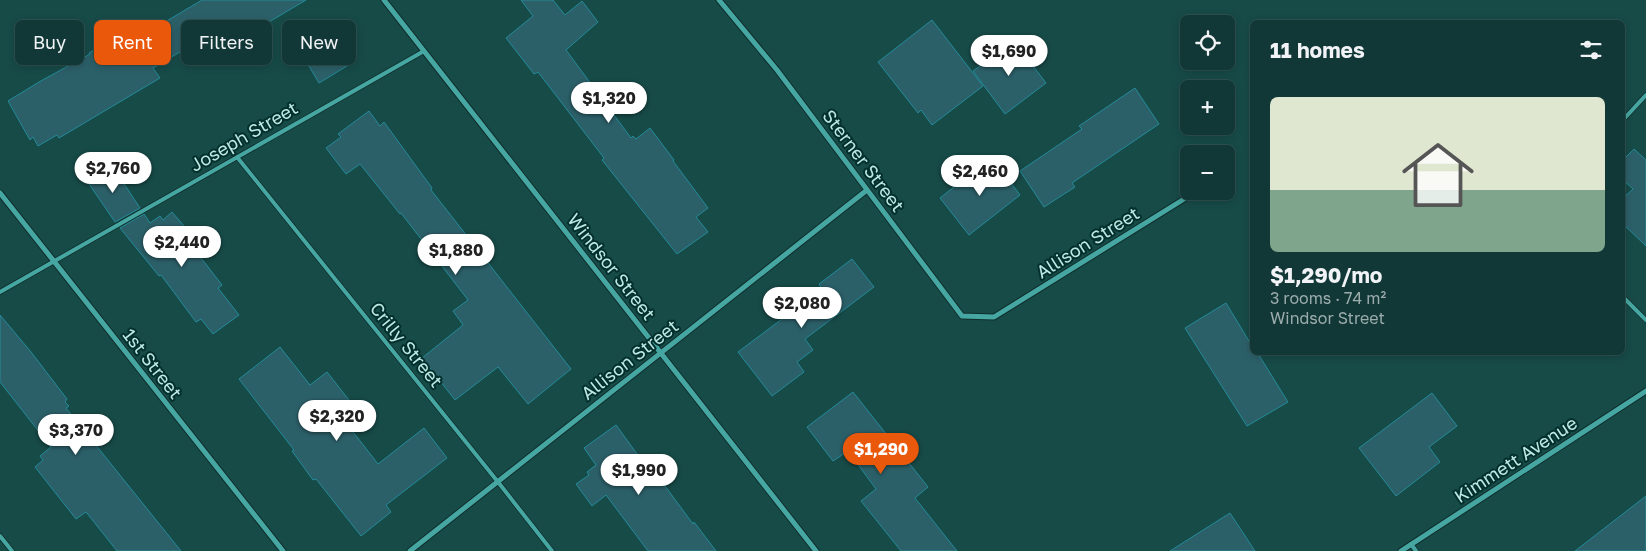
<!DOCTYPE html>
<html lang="en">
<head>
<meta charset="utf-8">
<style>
  :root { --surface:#113836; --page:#1a3f3e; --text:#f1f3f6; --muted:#9cacad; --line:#305251; --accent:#ea580c }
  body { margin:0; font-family:"Golos Text",sans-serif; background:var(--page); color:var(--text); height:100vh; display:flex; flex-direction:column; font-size:19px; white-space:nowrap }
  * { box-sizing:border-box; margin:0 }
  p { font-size:16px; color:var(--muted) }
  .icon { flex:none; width:28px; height:28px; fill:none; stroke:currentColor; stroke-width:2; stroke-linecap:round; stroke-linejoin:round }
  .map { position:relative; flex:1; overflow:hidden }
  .drawer { position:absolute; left:1250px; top:20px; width:375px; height:335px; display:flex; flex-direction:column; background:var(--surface); border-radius:8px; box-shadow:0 2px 8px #0003,0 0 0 1px var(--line) }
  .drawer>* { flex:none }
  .guide { position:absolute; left:15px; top:20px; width:475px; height:45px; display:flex; gap:10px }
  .buttons { position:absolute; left:1180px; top:15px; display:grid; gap:10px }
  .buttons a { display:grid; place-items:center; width:55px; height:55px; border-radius:8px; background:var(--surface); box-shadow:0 2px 8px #0003,0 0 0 1px var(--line); font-size:25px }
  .price { position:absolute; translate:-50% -42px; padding:0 11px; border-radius:18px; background:#fff; color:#222; font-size:16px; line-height:32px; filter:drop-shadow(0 1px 2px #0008) }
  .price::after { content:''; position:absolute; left:50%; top:30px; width:15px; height:11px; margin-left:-8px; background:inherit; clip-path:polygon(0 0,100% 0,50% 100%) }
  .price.selected { background:var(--accent); color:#fff }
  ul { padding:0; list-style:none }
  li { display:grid; align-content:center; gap:10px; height:265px; padding:0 20px }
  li+li { border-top:1px solid var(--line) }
  li span { display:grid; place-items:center; height:155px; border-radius:8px; color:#555 }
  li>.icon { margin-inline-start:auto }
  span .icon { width:90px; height:90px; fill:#fffc; stroke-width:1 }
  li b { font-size:21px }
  h2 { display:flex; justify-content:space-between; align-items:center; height:60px; padding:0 20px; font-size:21px }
  .pill { padding:0 18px; border-radius:8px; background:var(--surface); box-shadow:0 2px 8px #0003,0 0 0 1px var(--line); font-size:18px; line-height:45px }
  .pill.selected { background:var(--accent); color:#fff }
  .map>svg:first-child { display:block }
  .building { fill:#2c6069; stroke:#248a99 }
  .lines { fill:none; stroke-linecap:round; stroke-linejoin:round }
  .service-casing { stroke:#102e2c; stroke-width:5.5 }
  .minor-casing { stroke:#102e2c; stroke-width:7 }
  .service { stroke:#46a7a2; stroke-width:4 }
  .minor { stroke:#46a7a2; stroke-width:5 }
  .labels { text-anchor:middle; stroke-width:4; stroke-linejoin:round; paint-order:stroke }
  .street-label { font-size:18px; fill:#bde9e5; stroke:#03302d }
</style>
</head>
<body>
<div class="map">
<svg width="1646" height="551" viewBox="0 0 1646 551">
  <rect width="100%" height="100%" fill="#174b48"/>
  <path class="building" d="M 202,0 L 306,0 L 237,41 L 227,24 L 153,68 L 160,78 L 59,138 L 57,135 L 38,146 L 33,137 L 30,140 L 8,101 L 39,82 L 90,54 L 89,53 L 136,25 L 143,35 Z
    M 521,0 L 553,0 L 565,15 L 582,1 L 598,22 L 566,50 L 631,138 L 633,136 L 636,139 L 650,128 L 674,160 L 673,161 L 708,208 L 696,217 L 708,232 L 677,254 L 602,160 L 604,158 L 538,72 L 534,74 L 506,38 L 533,16 Z
    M 932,20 L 983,86 L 932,125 L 921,110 L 918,113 L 878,62 Z
    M 331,39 L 347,66 L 319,83 L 303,56 Z
    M 1014,41 L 1046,83 L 1005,114 L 973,71 Z
    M 1135,88 L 1159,124 L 1072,183 L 1075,187 L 1044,207 L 1020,171 L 1082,129 L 1079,126 Z
    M 369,111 L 380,126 L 384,122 L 432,188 L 431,190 L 571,369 L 528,404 L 498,367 L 455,400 L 422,358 L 463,325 L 453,311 L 468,300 L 401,213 L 400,214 L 360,164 L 346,174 L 326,148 L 341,137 L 338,134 Z
    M 1634,149 L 1646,160 L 1646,246 L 1622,223 L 1622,199 L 1633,189 L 1622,179 L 1622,161 Z
    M 994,160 L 1020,195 L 969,235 L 940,198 L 969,175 L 971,178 Z
    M 111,164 L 140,208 L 115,222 L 87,181 Z
    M 172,212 L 196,240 L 191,245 L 222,285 L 218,288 L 239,315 L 213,334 L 201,319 L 196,322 L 161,275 L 159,276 L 120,228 L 144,214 L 150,223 L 160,216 L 163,220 Z
    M 852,259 L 874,287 L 805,339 L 813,350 L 797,362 L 804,372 L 772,396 L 738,352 L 822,289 L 819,284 Z
    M 1226,303 L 1252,346 L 1252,352 L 1257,352 L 1288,402 L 1247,426 L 1185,328 Z
    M 0,315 L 31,352 L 67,399 L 65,402 L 69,406 L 66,408 L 181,551 L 117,551 L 86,512 L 76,519 L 35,467 L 43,460 L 40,456 L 51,447 L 0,382 Z
    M 280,347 L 310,385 L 327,372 L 356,409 L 343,419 L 378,464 L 424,428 L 447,458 L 386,505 L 391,512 L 361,536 L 316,479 L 313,480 L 292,451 L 294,450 L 239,379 Z
    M 853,392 L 928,487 L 915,498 L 957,551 L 901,551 L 861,501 L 876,489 L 848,451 L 833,461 L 807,427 Z
    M 1432,393 L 1457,426 L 1429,447 L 1440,462 L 1396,496 L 1359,448 Z
    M 616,425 L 640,458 L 643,456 L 693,524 L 694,522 L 716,551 L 648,551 L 606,495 L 592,506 L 576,484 L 589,475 L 587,472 L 596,465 L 584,448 Z
    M 1646,496 L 1646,551 L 1575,551 Z
    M 1230,513 L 1255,551 L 1170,551 Z"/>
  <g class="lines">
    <defs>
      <path id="service" d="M 1622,121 L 1646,95
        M 237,157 L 498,482 L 552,551
        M 0,292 L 424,51
        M 1622,296 L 1646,320
        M 0,536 L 12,551
        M 1411,544 L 1416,551"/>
      <path id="minor" d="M 384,0 L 816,551
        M 719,0 L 777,70 L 962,316 L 994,317 L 1197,191
        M 0,193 L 283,551
        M 410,551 L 867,190
        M 1401,551 L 1646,391"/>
    </defs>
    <use href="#service" class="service-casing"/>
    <use href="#minor" class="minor-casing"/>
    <use href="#service" class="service"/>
    <use href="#minor" class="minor"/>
  </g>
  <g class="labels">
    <g class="street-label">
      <text transform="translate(244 137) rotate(-30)" y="6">Joseph Street</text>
      <text transform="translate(863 161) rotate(53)" y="6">Sterner Street</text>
      <text transform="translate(1088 243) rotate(-32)" y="6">Allison Street</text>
      <text transform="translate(611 267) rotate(52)" y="6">Windsor Street</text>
      <text transform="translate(406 345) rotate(51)" y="6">Crilly Street</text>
      <text transform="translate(630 360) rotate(-38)" y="6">Allison Street</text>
      <text transform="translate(152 364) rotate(52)" y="6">1st Street</text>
      <text transform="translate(1516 460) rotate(-33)" y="6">Kimmett Avenue</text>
    </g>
  </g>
</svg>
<div class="buttons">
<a><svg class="icon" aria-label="locate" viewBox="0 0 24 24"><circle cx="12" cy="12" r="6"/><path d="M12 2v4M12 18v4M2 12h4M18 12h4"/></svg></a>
<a>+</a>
<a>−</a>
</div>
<b class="price" style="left:1009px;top:77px">$1,690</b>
<b class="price" style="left:609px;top:124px">$1,320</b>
<b class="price" style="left:113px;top:194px">$2,760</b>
<b class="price" style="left:980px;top:197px">$2,460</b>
<b class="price" style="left:182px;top:268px">$2,440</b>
<b class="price" style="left:456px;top:276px">$1,880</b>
<b class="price" style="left:802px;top:329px">$2,080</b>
<b class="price" style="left:337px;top:442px">$2,320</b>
<b class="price" style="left:76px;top:456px">$3,370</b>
<b class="price selected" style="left:881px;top:475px">$1,290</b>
<b class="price" style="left:639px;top:496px">$1,990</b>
<div class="guide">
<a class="pill">Buy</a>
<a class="pill selected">Rent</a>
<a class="pill">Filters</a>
<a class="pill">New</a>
</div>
<section class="drawer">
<h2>11 homes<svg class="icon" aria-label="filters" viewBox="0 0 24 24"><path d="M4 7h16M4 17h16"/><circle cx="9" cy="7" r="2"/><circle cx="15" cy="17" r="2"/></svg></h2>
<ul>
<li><span style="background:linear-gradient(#dfe7d0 60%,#7fa58c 0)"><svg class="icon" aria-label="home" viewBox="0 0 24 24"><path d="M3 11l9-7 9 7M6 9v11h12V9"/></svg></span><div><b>$1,290/mo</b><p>3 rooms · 74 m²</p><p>Windsor Street</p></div></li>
</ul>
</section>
</div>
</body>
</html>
